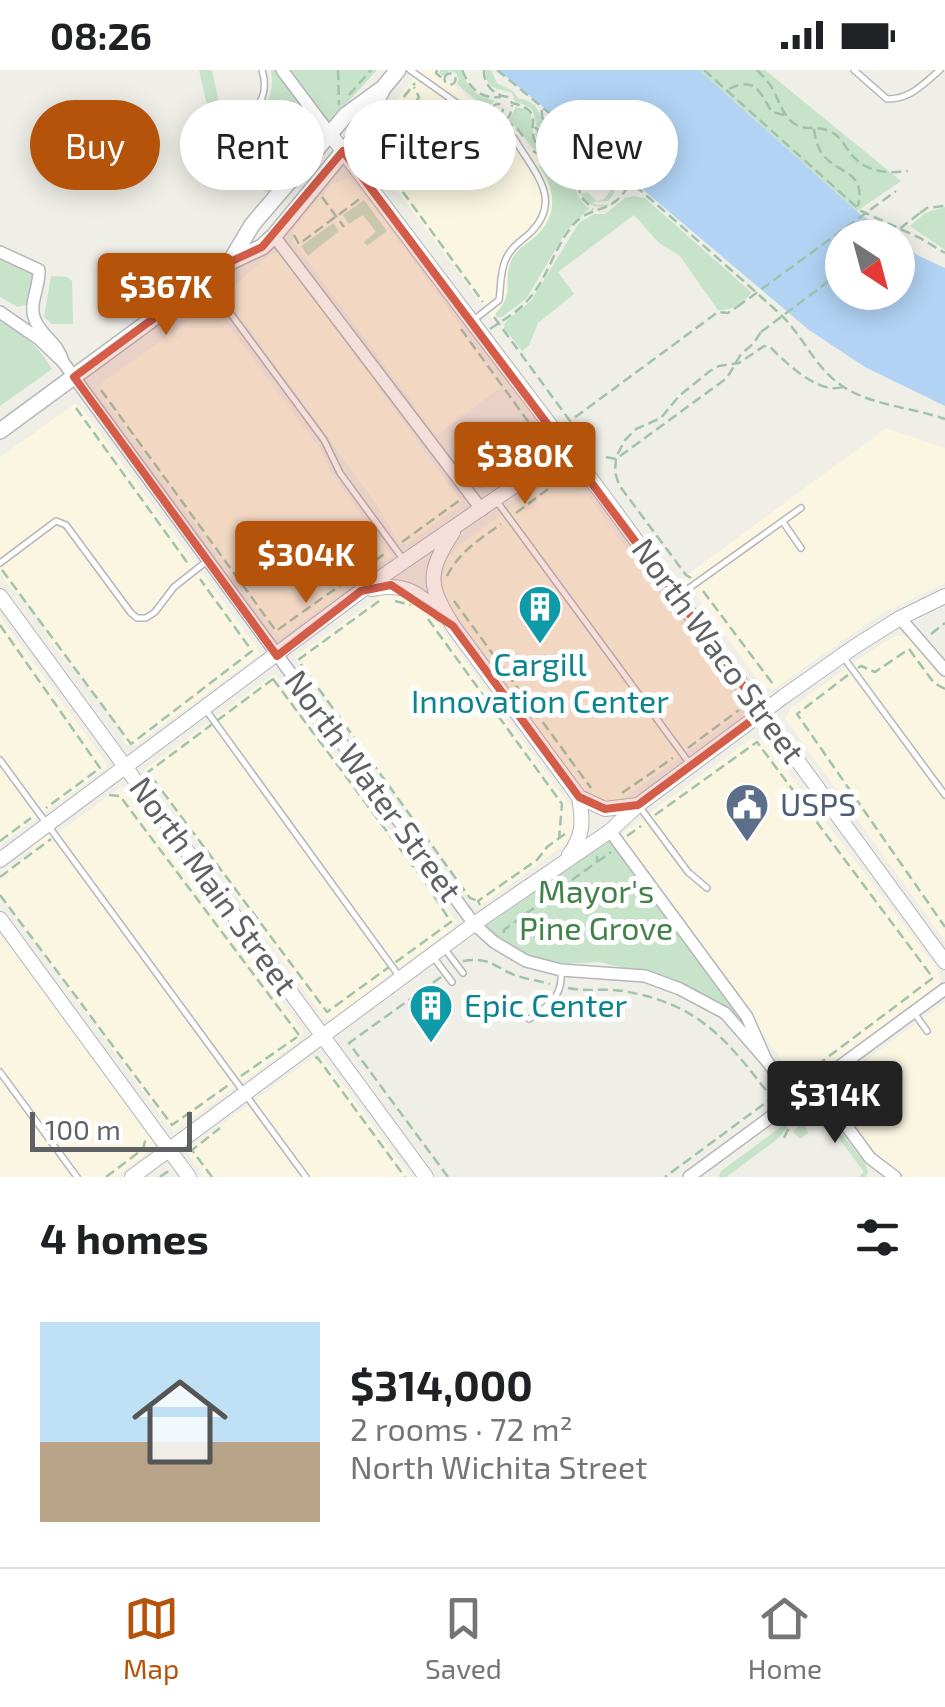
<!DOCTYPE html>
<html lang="en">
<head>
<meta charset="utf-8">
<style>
  :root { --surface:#fff; --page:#f6f6f6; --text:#202124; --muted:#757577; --line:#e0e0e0; --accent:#b45309 }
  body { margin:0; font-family:"Exo 2",sans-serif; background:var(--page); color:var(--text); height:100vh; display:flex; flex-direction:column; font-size:38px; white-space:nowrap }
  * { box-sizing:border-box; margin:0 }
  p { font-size:32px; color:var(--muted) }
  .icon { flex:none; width:55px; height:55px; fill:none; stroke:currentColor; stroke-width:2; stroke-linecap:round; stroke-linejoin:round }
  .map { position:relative; height:1107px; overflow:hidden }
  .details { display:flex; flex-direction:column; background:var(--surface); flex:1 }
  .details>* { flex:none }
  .hud { position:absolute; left:30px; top:30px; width:885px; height:90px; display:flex; gap:20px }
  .needle { width:65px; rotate:144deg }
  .tools { position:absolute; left:825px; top:150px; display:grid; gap:20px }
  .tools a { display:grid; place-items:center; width:90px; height:90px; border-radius:50%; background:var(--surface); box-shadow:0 5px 25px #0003; font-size:50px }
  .scale { position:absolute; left:30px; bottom:25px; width:162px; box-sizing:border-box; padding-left:10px; border:5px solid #5f6165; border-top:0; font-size:28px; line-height:35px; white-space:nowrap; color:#5f6165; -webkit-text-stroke:8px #fff; paint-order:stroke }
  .price { position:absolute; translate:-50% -85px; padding:0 22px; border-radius:10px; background:var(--accent); color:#fff; font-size:32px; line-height:65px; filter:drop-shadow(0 2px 5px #0008) }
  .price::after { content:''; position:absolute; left:50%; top:60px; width:30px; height:22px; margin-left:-15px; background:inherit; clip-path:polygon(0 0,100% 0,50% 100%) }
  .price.on { background:#222; color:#fff }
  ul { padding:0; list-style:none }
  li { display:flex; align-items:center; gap:30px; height:250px; padding:0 40px }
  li+li { border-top:2px solid var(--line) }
  li span { display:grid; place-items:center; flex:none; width:280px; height:200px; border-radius:0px; color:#555 }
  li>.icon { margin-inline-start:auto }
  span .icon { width:120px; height:120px; fill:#fffc; stroke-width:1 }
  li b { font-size:42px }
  h2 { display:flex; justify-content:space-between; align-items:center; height:120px; padding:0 40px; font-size:42px }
  .chip { padding:0 35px; border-radius:45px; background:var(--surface); box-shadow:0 5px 25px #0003; font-size:35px; line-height:90px }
  .chip.on { background:var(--accent); color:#fff }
  .status { display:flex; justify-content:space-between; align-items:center; height:70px; padding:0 50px; background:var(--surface); direction:ltr }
  .status svg { height:28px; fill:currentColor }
  .tab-bar { display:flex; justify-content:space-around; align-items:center; height:140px; border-top:2px solid var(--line); background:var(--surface); font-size:28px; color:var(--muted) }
  .tab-bar a { display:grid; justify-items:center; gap:5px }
  .tab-bar .on { color:var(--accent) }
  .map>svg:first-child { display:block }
  .commercial { fill:#faf6e1 }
  .green { fill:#c7e3c9 }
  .water { fill:#b2d3f4 }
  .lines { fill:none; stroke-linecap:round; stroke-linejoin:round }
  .service-casing { stroke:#b4b6ba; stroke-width:8 }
  .minor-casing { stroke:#b4b6ba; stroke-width:14 }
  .tertiary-casing { stroke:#b4b6ba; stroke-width:16 }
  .secondary-casing { stroke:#b6b8bc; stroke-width:18 }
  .path { stroke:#a1c3ad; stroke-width:2.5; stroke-dasharray:10 5; stroke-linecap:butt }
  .service { stroke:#fff; stroke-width:5 }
  .minor { stroke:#fff; stroke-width:11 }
  .tertiary { stroke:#fff; stroke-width:14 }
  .secondary { stroke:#fff; stroke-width:15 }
  .path-bridge { stroke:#a1c3ad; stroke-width:2.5; stroke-dasharray:10 5; stroke-linecap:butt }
  .marked { fill:#d35d49; fill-opacity:0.2; stroke:#d35d49; stroke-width:8; stroke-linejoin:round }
  .labels { text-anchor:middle; stroke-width:10; stroke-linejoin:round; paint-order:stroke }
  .street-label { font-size:32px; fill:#5f6165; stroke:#fff }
  .culture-label { font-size:32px; fill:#0d838f; stroke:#fff }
  .service-label { font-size:32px; fill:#4e5e75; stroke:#fff; text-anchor:start }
  .park-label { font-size:32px; fill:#428249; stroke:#fff }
</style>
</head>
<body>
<div class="status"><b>08:26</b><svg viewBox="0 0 49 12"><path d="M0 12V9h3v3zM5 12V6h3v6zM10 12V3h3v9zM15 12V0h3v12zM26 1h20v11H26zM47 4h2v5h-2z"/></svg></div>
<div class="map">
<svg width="945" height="1107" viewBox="0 0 945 1107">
  <rect width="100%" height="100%" fill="#efeee7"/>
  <path class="commercial" d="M 419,0 L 436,0 L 554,101 L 564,133 L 507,238 L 493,249 L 369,83 L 369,64 Z
    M 345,109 L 349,109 L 359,117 L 504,315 L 436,365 L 293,171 L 293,159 L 332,114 Z
    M 277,182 L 283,185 L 461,431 L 457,437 L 408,474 L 400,474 L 396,469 L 377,435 L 227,229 L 228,221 L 269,185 Z
    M 212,234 L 319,377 L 332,404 L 392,486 L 282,567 L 274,562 L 99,322 L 103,312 Z
    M 75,334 L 81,337 L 260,582 L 258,586 L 134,676 L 124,674 L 123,662 L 74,597 L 67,594 L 48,569 L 43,554 L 22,526 L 11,519 L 0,504 L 0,387 Z
    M 886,358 L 945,378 L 945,513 L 883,543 L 778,616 L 772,619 L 764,618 L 683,508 Z
    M 563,402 L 574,406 L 740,635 L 737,646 L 624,728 L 610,732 L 598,730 L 587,725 L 582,718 L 451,537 L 442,516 L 444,495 L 458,476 L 559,403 Z
    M 386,522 L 407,525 L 428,540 L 574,741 L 575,749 L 571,767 L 567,773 L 479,837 L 470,830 L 295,589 L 298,584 Z
    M 0,546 L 107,694 L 105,699 L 0,775 Z
    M 902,565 L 914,571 L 935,601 L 945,609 L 945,871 L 785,648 L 790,639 L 860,588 L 893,567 Z
    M 275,603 L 457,852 L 452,859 L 386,907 L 351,938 L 331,952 L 323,946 L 144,700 Z
    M 752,668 L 763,671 L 767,675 L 936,897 L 940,910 L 938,915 L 806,1012 L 800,1012 L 796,1010 L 621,769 L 624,762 Z
    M 121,717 L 126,719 L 303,961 L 299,971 L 173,1062 L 0,826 L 0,803 L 31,782 L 34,774 L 47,764 L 53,766 Z
    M 0,862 L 155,1074 L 153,1079 L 115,1107 L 0,1107 Z
    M 945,932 L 945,1107 L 891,1107 L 828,1021 L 831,1016 Z
    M 319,985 L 324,989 L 411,1107 L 205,1107 L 188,1084 L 187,1080 L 312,988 Z"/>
  <path class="green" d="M 199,0 L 212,0 L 221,42 L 215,49 L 209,44 Z
    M 271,0 L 377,0 L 335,46 L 270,123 L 217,105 L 214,101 L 221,62 C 254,60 277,33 271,0 Z
    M 441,0 L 460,0 C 468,16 474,26 493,30 L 494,32 L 491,35 L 491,40 L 484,45 L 483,36 L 457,14 L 459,9 L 456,3 L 449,1 L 444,7 L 439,3 Z
    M 486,0 L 491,0 L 497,13 L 513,21 L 518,28 L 526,30 L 535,35 L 548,61 L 565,68 L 566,72 L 563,73 C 556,69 546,67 541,62 C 528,48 544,39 515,32 L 512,23 C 498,18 484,20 486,0 Z
    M 699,0 L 765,0 L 901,111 L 857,141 Z
    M 410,33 L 382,80 L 376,72 L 378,65 L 392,54 L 399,39 Z
    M 516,37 L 525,39 L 531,45 L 533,70 L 544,85 C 526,79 526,61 508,52 Z
    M 537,62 L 561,76 L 571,74 L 572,70 C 583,75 589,88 601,95 L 600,97 L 595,97 L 595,100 L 609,103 C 618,112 618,122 608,131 L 591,132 L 598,135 L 611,134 C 598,140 588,136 581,124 L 587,122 L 597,131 L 604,129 L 612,118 C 609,101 588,99 586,118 L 580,119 C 583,69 546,98 535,64 Z
    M 554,86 C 586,91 570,106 578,125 C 580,130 586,135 589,139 L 567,160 L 526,229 L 502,247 L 497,247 L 495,244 C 516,222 502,214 511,191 C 516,178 530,173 539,163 C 558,144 555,117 539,97 L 546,89 Z
    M 634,126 L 645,128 L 751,222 C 745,234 730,241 718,240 L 680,186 L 659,173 L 634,145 L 558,202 L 574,224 L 538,253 L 529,275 L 522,281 L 504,258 L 505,252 L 531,231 L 579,153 L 594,144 L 605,144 L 625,128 Z
    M 364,130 L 387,161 L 367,176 L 364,172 L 376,162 L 363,145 L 349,154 L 343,145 Z
    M 945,137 L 945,180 L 910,156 L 925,143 Z
    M 333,153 L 339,161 L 308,186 L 301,176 Z
    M 0,190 L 33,204 L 35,208 L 28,234 L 18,237 L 0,227 Z
    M 51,206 L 67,207 L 72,211 L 73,254 L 52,254 L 44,247 Z
    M 0,249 C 21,263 39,276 52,299 L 0,336 Z
    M 610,769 L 723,926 L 750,954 L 671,909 L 599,892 L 558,894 L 526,886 L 501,872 L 484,857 Z
    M 821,1036 L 866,1095 L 868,1102 L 866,1107 L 859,1107 L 864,1102 L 820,1043 L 804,1054 L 808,1063 L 800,1069 L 793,1062 L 808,1044 Z
    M 785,1054 L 788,1056 L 779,1068 L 726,1107 L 719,1107 L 721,1101 Z"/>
  <path class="water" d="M 498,0 L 699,0 L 860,144 L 893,167 L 842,168 L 842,222 L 898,222 L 898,171 L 917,185 L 945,198 L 945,336 L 865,297 L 809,260 L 595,79 Z"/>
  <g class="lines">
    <defs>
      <path id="service" d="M 410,0 L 478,48 C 491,62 501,57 514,68 C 532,100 565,129 530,163 C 520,172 510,178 505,191 C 500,203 501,217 499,230 L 475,249
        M 854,0 L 887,29 C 911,29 923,14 940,0
        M 209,57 C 243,59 273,35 262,0
        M 208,213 L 324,370 L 340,403 L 403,489
        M 498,433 L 690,694
        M 783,452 L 801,478
        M 0,493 L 56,451 L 66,455 L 131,543 L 137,548 L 146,548 L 155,542 L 174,517 L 207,491
        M 678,526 L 801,438
        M 844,588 L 945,725
        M 206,640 L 399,906
        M 0,690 L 306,1107
        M 639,736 L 688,802 L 707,818
        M 444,878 L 463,903
        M 434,888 L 452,912
        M 915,944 L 927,961
        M 529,949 C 547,937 563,927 561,903
        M 0,1002 L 77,1107"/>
      <path id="minor" d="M 282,0 L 330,64
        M 274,166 L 482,440
        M 0,182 L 39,200 C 40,217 28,234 35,250 C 42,267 58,272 63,292
        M 0,242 L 39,269 L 63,292 L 474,854 L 494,872 L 526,891 L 561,900 L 645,906 L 680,919 L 725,943 L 766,990
        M 900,548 L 945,600
        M 610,761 L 747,947 L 766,990 L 795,1028
        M 815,1013 L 870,1088 L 895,1107
        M 689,1107 L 945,919"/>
      <path id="tertiary" d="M 330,64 L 600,421 L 945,892
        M 453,462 C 426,504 428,515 453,556 L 579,727 C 583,751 584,765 569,785
        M 372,519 C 403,512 418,522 441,544
        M 0,526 L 426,1107
        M 579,727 L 605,739 L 638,735
        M 0,790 L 361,521 L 568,379
        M 0,849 L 189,1107
        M 132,1107 L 474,854 L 610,761 L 638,735 L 783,627 L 854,577 L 900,548 L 945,526"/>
      <path id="secondary" d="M 230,192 L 252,155 L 346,45 L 383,18 L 398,0
        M 0,361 L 230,192 L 262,177 L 274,166 L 365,55 L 383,18"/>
    </defs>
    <use href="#service" class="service-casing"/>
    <use href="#minor" class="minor-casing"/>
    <use href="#tertiary" class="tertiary-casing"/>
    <use href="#secondary" class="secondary-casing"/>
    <path class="path" d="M 338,0 L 339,35
      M 437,0 L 436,3 L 443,9
      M 462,0 C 470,18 479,29 501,27
      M 484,0 C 483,14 494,26 508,27 L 512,33 C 549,42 522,58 539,77 C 550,90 573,81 578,103 C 580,111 578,119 581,127 L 593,139
      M 497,0 C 593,78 687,160 779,243 C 802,264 813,294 838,313 C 866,335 911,337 945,349
      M 704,0 L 861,141 L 920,168 L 945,183
      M 757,0 C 763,6 768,11 772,18 C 779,30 781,42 792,52 C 804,62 816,55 829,61 C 840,65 844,75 851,84 C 866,102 886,104 908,101
      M444.5 9a5.5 5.5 0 1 1 11 0a5.5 5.5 0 1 1-11 0Z
      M 729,19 C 757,5 760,24 772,42 L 784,45
      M 349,25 L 371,0
      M493 39a5 5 0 1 1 10 0a5 5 0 1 1-10 0Z
      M 400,34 L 416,32
      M 506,50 L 510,45 L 512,35
      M 504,51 L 516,57 L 526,70
      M 535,57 C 542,67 552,67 561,75 L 568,71 L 567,67 C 551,63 540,56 542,37
      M 814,59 C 815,68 817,76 822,84 C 839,105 866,100 858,136
      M 372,71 L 376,85 L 483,232
      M 370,74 L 380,60 L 390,54 L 394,39 L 415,13
      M 533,81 L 544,87
      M 385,91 L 380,91 L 380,87 L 419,27 L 414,17
      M 322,127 L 344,157
      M 920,143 L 927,138 L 944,136
      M 294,165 L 299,174 L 361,128
      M 494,247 L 570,351 L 718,242 L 728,243 L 737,237
      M 461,259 L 543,372 L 479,417
      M 490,259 C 503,250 518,242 528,230 C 548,208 554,177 573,155 C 592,133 613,146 629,114
      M 101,320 L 276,561 L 387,482
      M 76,338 L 189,495
      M 606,387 L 616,389 L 727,308 L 741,284 L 753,274 L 761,262
      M 516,443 L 568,404
      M 402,472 L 460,430
      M 2,500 L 131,674 L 252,581 L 200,509
      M 447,506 C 459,482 480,469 501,454
      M 691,508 L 686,505 L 619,415 L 615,402 L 616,387 L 625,370 L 636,359 L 661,348 L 679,326 L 710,301 L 719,296 L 739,293 L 764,276 L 770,277 C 786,293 819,325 843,317
      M 703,521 L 773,614
      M 379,531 L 298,590 L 470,828 L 478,831
      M 395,531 L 411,535
      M 454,531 L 591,718
      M 428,549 L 562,734 L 559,769
      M 0,555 L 100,698 L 46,738
      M 931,564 L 945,553
      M 858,598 L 861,596 L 875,602 L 909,579 L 934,613 L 945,619
      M 848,605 L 797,644 L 945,857
      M 273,609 L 427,815 L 451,852 L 327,942 L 148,702 Z
      M 688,678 L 739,640
      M 622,723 L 673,688
      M 109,725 L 120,726 L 299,965
      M 655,745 L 757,672 L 933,908 L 796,1011
      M 627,766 L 641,756
      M 0,771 L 31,748
      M 597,792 L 611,782
      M 0,807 L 51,769
      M 559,812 L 565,815 L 597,792 L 597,786
      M 0,825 L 172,1055 L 230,1014
      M 480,835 L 478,831 L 537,790 L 547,777 L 569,761
      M 504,863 L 504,860 L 564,816
      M 463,891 C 487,887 491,894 510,903 C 522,909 537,910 550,914
      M 441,907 L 349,973 L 448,1107
      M 568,918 C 586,922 604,918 623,921 C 700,934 727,970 772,1028 L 665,1107
      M 315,988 L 317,987 L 405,1107
      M 241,1006 L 297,967
      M 784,1068 L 790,1055 L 785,1047
      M 106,1107 L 143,1079 L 146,1068
      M 160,1107 L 167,1102 L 172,1106
      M 212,1107 L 192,1080 L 220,1058"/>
    <use href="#service" class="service"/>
    <use href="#minor" class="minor"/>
    <use href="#tertiary" class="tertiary"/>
    <use href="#secondary" class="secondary"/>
    <path class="path-bridge" d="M 888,168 L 920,143
      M 737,237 L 896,121
      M 761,262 L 842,201"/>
  </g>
  <path class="marked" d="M 343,81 L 763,642 L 638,735 L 605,739 L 579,727 L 453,556 L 391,515 L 361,521 L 277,586 L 74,307 L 230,192 L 262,177 Z"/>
  <defs>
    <symbol id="building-pin" viewBox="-11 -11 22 30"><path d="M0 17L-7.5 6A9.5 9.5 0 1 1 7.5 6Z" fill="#0f9aa8" stroke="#fff"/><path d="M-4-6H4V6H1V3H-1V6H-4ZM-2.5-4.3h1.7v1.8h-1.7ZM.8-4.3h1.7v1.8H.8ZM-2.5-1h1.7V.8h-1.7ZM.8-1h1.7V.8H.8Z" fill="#fff"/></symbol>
    <symbol id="civic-pin" viewBox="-11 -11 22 30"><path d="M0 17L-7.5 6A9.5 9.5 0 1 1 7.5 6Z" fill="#5c6f8a" stroke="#fff"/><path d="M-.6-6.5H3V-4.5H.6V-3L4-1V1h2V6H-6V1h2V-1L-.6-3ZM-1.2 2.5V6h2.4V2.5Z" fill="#fff"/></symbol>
  </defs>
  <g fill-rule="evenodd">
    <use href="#building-pin" x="515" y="512" width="50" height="68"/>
    <use href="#civic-pin" x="722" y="710" width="50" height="68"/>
    <use href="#building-pin" x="406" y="911" width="50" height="68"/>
  </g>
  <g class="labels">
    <g class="street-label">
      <text transform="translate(718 581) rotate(54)" y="11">North Waco Street</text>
      <text transform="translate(373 716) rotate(54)" y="11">North Water Street</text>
      <text transform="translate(213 816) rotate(54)" y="11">North Main Street</text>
    </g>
    <g class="culture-label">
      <text x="540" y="606">Cargill<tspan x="540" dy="37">Innovation Center</tspan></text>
      <text x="464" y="947" text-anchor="start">Epic Center</text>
    </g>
    <g class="service-label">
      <text x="780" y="746">USPS</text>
    </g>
    <g class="park-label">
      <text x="596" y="833">Mayor's<tspan x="596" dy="37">Pine Grove</tspan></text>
    </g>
  </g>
</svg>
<div class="tools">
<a><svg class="needle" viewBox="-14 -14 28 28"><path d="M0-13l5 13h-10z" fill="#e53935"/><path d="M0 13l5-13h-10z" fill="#757577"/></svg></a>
</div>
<div class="scale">100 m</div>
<b class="price" style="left:166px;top:268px">$367K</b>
<b class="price" style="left:525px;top:437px">$380K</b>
<b class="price" style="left:306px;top:536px">$304K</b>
<b class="price on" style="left:835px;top:1076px">$314K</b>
<div class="hud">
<a class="chip on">Buy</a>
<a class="chip">Rent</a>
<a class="chip">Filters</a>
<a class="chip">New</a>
</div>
</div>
<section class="details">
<h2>4 homes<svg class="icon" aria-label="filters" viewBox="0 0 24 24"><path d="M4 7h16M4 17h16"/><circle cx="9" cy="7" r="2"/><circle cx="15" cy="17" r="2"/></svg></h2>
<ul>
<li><span style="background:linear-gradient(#bfe0f5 60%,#b9a48a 0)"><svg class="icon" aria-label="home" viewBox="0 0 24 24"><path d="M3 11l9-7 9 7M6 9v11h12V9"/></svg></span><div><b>$314,000</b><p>2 rooms · 72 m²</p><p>North Wichita Street</p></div></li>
</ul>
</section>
<nav class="tab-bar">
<a class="on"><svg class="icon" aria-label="map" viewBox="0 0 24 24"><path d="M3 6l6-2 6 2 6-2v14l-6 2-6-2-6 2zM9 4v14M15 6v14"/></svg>Map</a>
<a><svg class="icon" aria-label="saved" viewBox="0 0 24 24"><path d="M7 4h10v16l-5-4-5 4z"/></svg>Saved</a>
<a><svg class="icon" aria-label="home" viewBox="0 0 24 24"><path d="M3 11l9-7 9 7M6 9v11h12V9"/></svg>Home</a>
</nav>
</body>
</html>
